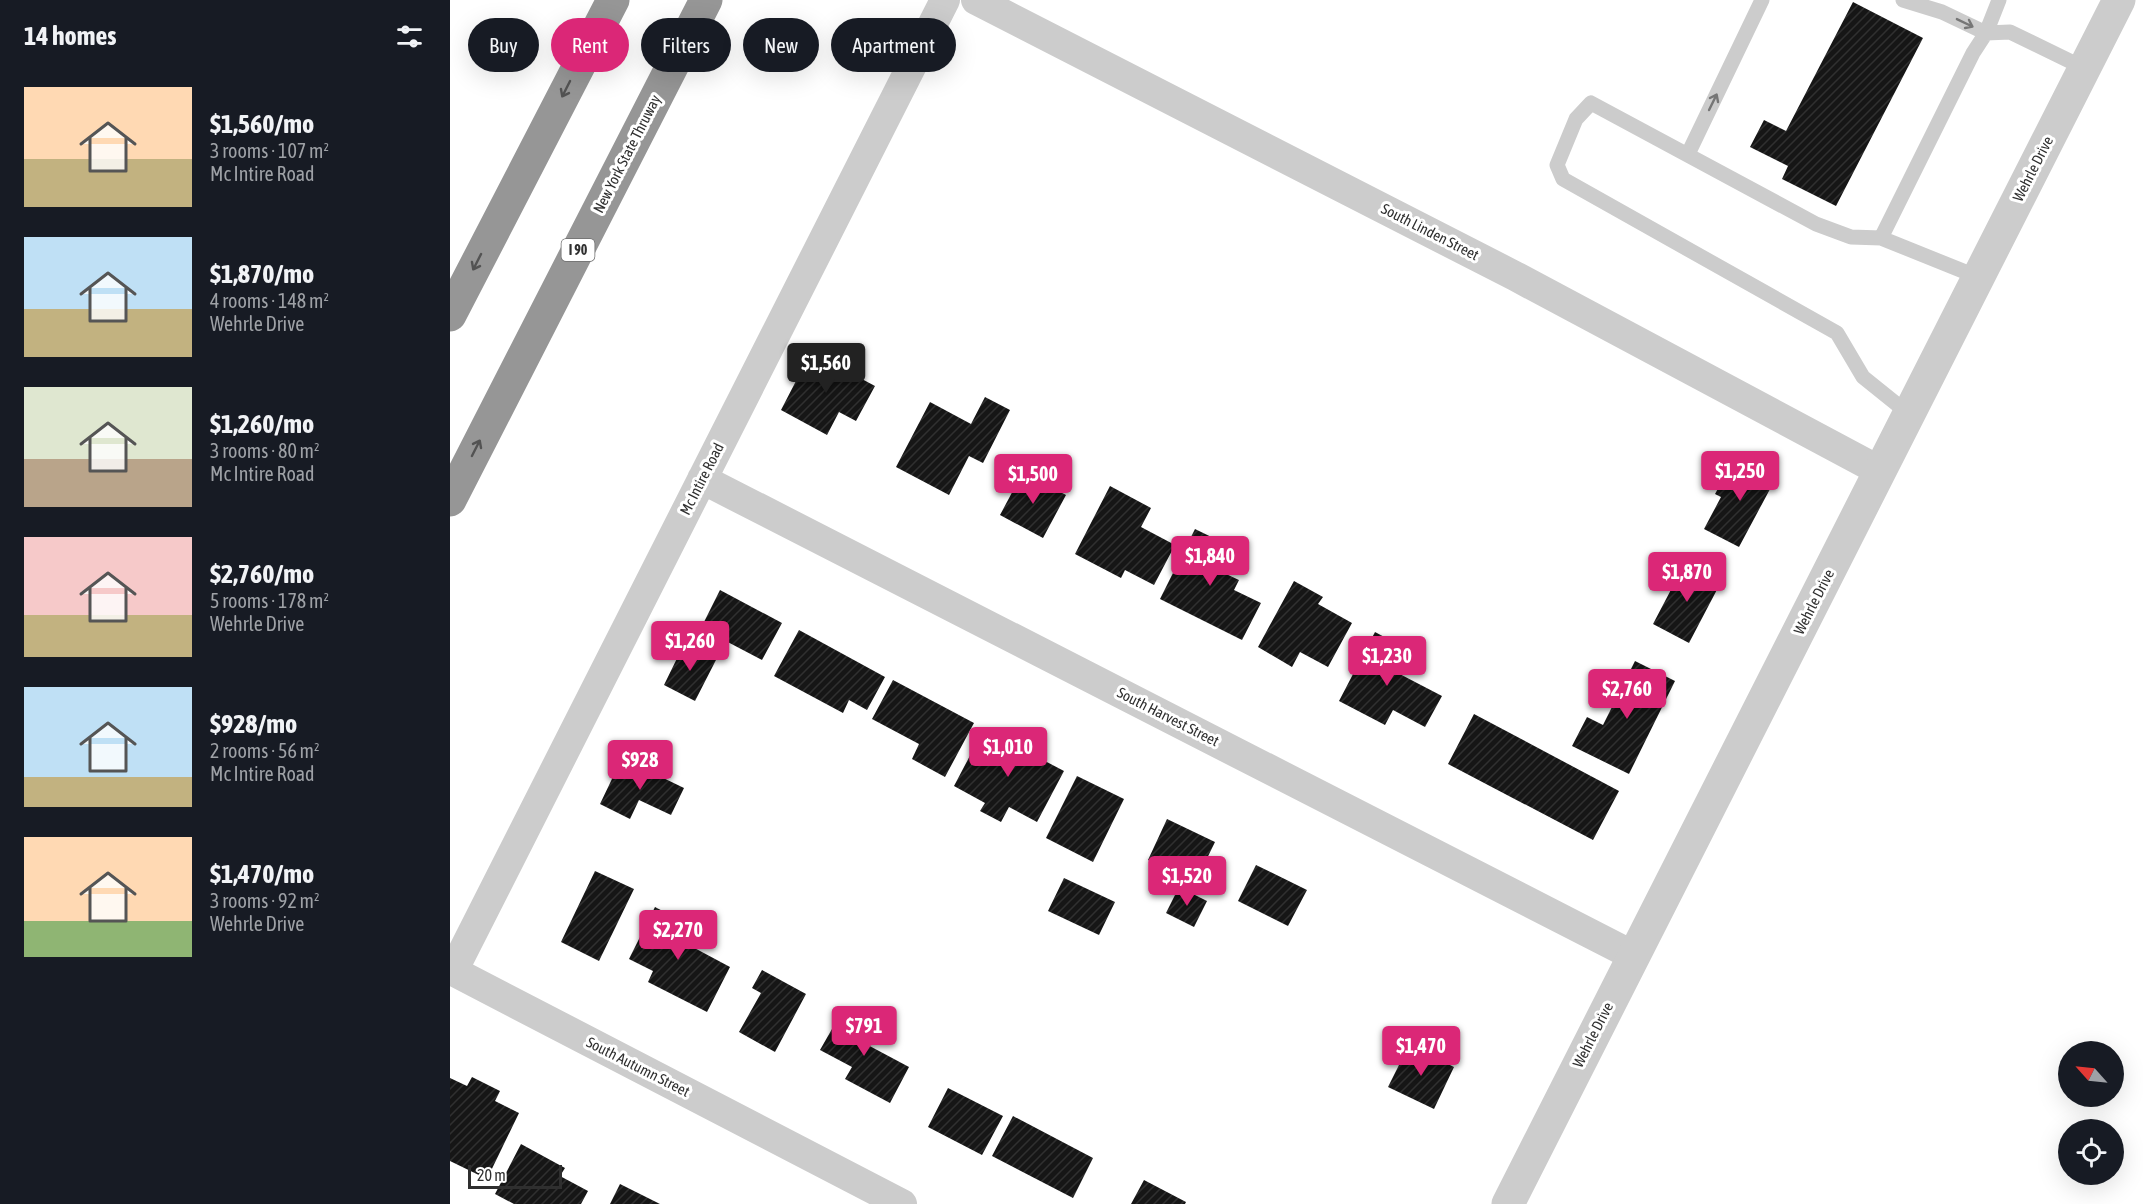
<!DOCTYPE html>
<html lang="en">
<head>
<meta charset="utf-8">
<style>
  :root { --surface:#171b24; --page:#242831; --text:#f1f3f6; --muted:#9ea1a6; --accent:#db2777 }
  body { margin:0; font-family:"Asap Condensed",sans-serif; background:var(--page); color:var(--text); height:100vh; display:flex; flex-direction:column; font-size:22px; white-space:nowrap }
  * { box-sizing:border-box; margin:0 }
  p { font-size:20px; color:var(--muted) }
  .icon { flex:none; width:33px; height:33px; fill:none; stroke:currentColor; stroke-width:2; stroke-linecap:round; stroke-linejoin:round }
  .map { position:relative; flex:1; overflow:hidden }
  .details { display:flex; flex-direction:column; background:var(--surface); width:450px }
  .details>* { flex:none }
  .top-card { position:absolute; left:18px; top:18px; width:570px; height:54px; display:flex; gap:12px }
  .needle { width:39px; rotate:297deg }
  .fabs { position:absolute; left:1608px; top:1041px; display:grid; gap:12px }
  .fabs a { display:grid; place-items:center; width:66px; height:66px; border-radius:50%; background:var(--surface); box-shadow:0 6px 24px #0002; font-size:30px }
  .scale { position:absolute; left:18px; bottom:15px; width:94px; box-sizing:border-box; padding-left:6px; border:3px solid #2f2f2f; border-top:0; font-size:16px; line-height:21px; white-space:nowrap; color:#2f2f2f; -webkit-text-stroke:4px #fff; paint-order:stroke }
  .price { position:absolute; translate:-50% -51px; padding:0 14px; border-radius:6px; background:var(--accent); color:#fff; font-size:20px; line-height:39px; filter:drop-shadow(0 2px 3px #0008) }
  .price::after { content:''; position:absolute; left:50%; top:36px; width:18px; height:14px; margin-left:-9px; background:inherit; clip-path:polygon(0 0,100% 0,50% 100%) }
  .price.current { background:#222; color:#fff }
  ul { padding:0; list-style:none }
  li { display:flex; align-items:center; gap:18px; height:150px; padding:0 24px }
  li span { display:grid; place-items:center; flex:none; width:168px; height:120px; border-radius:0px; color:#555 }
  li>.icon { margin-inline-start:auto }
  span .icon { width:72px; height:72px; fill:#fffc; stroke-width:1 }
  li b { font-size:26px }
  h2 { display:flex; justify-content:space-between; align-items:center; height:72px; padding:0 24px; font-size:26px }
  .pill { padding:0 21px; border-radius:27px; background:var(--surface); box-shadow:0 6px 24px #0002; font-size:21px; line-height:54px }
  .pill.current { background:var(--accent); color:#fff }
  main { display:flex; flex:1; min-height:0 }
  .map>svg:first-child { display:block }
  .building { fill:url(#building-hatch) }
  .lines { fill:none; stroke-linecap:round; stroke-linejoin:round }
  .service { stroke:#ccc; stroke-width:15 }
  .minor { stroke:#ccc; stroke-width:30 }
  .tertiary { stroke:#ccc; stroke-width:33 }
  .motorway { stroke:#969696; stroke-width:33 }
  .oneway { stroke:#767676 }
  .oneway2 { stroke:#535353 }
  .labels { text-anchor:middle; stroke-width:6; stroke-linejoin:round; paint-order:stroke }
  .shield { fill:#fff; stroke:#6d6d6d; stroke-width:1.5 }
  .shield-label { font-size:14px; font-weight:bold; fill:#2f2f2f }
  .street-label { font-size:15px; fill:#2f2f2f; stroke:#fff }
</style>
</head>
<body>
<main>
<section class="details">
<h2>14 homes<svg class="icon" aria-label="filters" viewBox="0 0 24 24"><path d="M4 7h16M4 17h16"/><circle cx="9" cy="7" r="2"/><circle cx="15" cy="17" r="2"/></svg></h2>
<ul>
<li><span style="background:linear-gradient(#ffd9b3 60%,#c2b280 0)"><svg class="icon" aria-label="home" viewBox="0 0 24 24"><path d="M3 11l9-7 9 7M6 9v11h12V9"/></svg></span><div><b>$1,560/mo</b><p>3 rooms · 107 m²</p><p>Mc Intire Road</p></div></li>
<li><span style="background:linear-gradient(#bfe0f5 60%,#c2b280 0)"><svg class="icon" aria-label="home" viewBox="0 0 24 24"><path d="M3 11l9-7 9 7M6 9v11h12V9"/></svg></span><div><b>$1,870/mo</b><p>4 rooms · 148 m²</p><p>Wehrle Drive</p></div></li>
<li><span style="background:linear-gradient(#dfe7d0 60%,#b9a48a 0)"><svg class="icon" aria-label="home" viewBox="0 0 24 24"><path d="M3 11l9-7 9 7M6 9v11h12V9"/></svg></span><div><b>$1,260/mo</b><p>3 rooms · 80 m²</p><p>Mc Intire Road</p></div></li>
<li><span style="background:linear-gradient(#f6c9c9 65%,#c2b280 0)"><svg class="icon" aria-label="home" viewBox="0 0 24 24"><path d="M3 11l9-7 9 7M6 9v11h12V9"/></svg></span><div><b>$2,760/mo</b><p>5 rooms · 178 m²</p><p>Wehrle Drive</p></div></li>
<li><span style="background:linear-gradient(#bfe0f5 75%,#c2b280 0)"><svg class="icon" aria-label="home" viewBox="0 0 24 24"><path d="M3 11l9-7 9 7M6 9v11h12V9"/></svg></span><div><b>$928/mo</b><p>2 rooms · 56 m²</p><p>Mc Intire Road</p></div></li>
<li><span style="background:linear-gradient(#ffd9b3 70%,#8fb573 0)"><svg class="icon" aria-label="home" viewBox="0 0 24 24"><path d="M3 11l9-7 9 7M6 9v11h12V9"/></svg></span><div><b>$1,470/mo</b><p>3 rooms · 92 m²</p><p>Wehrle Drive</p></div></li>
</ul>
</section>
<div class="map">
<svg width="1693" height="1204" viewBox="0 0 1693 1204">
  <defs>
    <pattern id="building-hatch" width="6" height="6" patternUnits="userSpaceOnUse" patternTransform="scale(1.5)"><rect width="6" height="6" fill="#161616"/><path d="M-1 1l2-2M0 6l6-6M5 7l2-2" fill="none" stroke="#303030"/></pattern>
  </defs>
  <rect width="100%" height="100%" fill="#fff"/>
  <path class="building" d="M 1403,2 L 1473,38 L 1386,206 L 1332,179 L 1338,166 L 1300,147 L 1314,120 L 1336,131 Z
    M 361,352 L 425,386 L 406,421 L 389,412 L 377,435 L 331,410 Z
    M 535,397 L 560,410 L 533,463 L 519,456 L 499,495 L 446,467 L 480,402 L 521,424 Z
    M 1294,458 L 1327,476 L 1289,547 L 1254,529 L 1271,497 L 1265,494 L 1279,469 L 1286,473 Z
    M 573,472 L 616,495 L 593,538 L 550,515 Z
    M 660,486 L 701,508 L 691,527 L 725,545 L 704,585 L 675,570 L 671,578 L 625,554 Z
    M 745,529 L 788,550 L 776,574 L 789,580 L 784,590 L 811,603 L 792,640 L 710,599 Z
    M 1235,563 L 1271,582 L 1239,643 L 1203,624 Z
    M 844,581 L 873,597 L 868,604 L 902,623 L 878,667 L 850,652 L 842,667 L 808,647 Z
    M 270,590 L 332,623 L 312,660 L 251,628 Z
    M 349,630 L 435,677 L 417,710 L 399,700 L 393,713 L 324,676 Z
    M 925,632 L 953,647 L 942,670 L 992,696 L 975,727 L 943,710 L 935,725 L 889,701 Z
    M 234,644 L 266,660 L 245,701 L 214,685 Z
    M 1185,661 L 1225,681 L 1179,774 L 1122,746 L 1137,717 L 1153,725 Z
    M 443,680 L 524,723 L 495,777 L 462,759 L 469,744 L 422,719 Z
    M 1024,714 L 1169,791 L 1143,840 L 998,764 Z
    M 534,729 L 614,771 L 587,822 L 559,807 L 551,822 L 530,811 L 535,803 L 504,786 Z
    M 172,758 L 234,788 L 221,815 L 189,800 L 180,819 L 150,804 Z
    M 627,776 L 674,799 L 643,862 L 596,838 Z
    M 717,819 L 765,842 L 745,883 L 698,860 Z
    M 806,865 L 857,890 L 838,926 L 788,901 Z
    M 145,871 L 184,889 L 149,961 L 111,942 Z
    M 614,878 L 665,902 L 649,935 L 598,911 Z
    M 729,887 L 757,901 L 744,927 L 716,913 Z
    M 205,907 L 245,928 L 237,944 L 280,967 L 257,1012 L 198,982 L 203,971 L 179,959 Z
    M 312,970 L 356,994 L 325,1052 L 289,1032 L 311,993 L 302,988 Z
    M 394,1008 L 424,1025 L 414,1043 L 459,1067 L 440,1103 L 395,1079 L 402,1067 L 370,1050 Z
    M 959,1045 L 1004,1067 L 984,1109 L 938,1087 Z
    M 22,1077 L 50,1091 L 45,1101 L 69,1113 L 37,1179 L 0,1161 L 0,1078 L 17,1086 Z
    M 498,1088 L 553,1116 L 532,1155 L 478,1127 Z
    M 563,1116 L 643,1158 L 623,1198 L 542,1156 Z
    M 71,1144 L 115,1168 L 110,1176 L 138,1191 L 131,1204 L 64,1204 L 45,1194 Z
    M 694,1180 L 736,1202 L 735,1204 L 681,1204 Z
    M 170,1184 L 210,1204 L 160,1204 Z"/>
  <g class="lines">
    <path class="service" d="M 1453,0 L 1492,12 L 1536,33 L 1549,0
      M 1238,154 L 1312,0
      M 1431,238 L 1401,237 L 1366,224 L 1141,103 L 1126,119 L 1107,165 L 1113,179 L 1387,333 L 1413,377 L 1459,414
      M 1528,277 L 1431,238 L 1523,53 L 1536,33 L 1560,32 L 1634,68"/>
    <path class="minor" d="M 526,0 L 1065,276 L 1430,471
      M 252,479 L 1184,956
      M 452,1204 L 3,971 L 495,0"/>
    <path class="tertiary" d="M 1058,1204 L 1669,0"/>
    <path class="motorway" d="M 0,315 L 163,0
      M 0,500 L 256,0"/>
  </g>
  <defs><path id="oneway-shaft" d="M-6 0H5M1.5-3L5.5 0L1.5 3" fill="none" stroke-width="1.6" stroke-linecap="round" stroke-linejoin="round" transform="scale(1.5)"/></defs>
  <g class="oneway">
    <use href="#oneway-shaft" transform="translate(1515 23) rotate(26)"/>
    <use href="#oneway-shaft" transform="translate(1263 102) rotate(-64)"/>
  </g>
  <g class="oneway2">
    <use href="#oneway-shaft" transform="translate(116 89) rotate(117)"/>
    <use href="#oneway-shaft" transform="translate(27 262) rotate(117)"/>
    <use href="#oneway-shaft" transform="translate(26 448) rotate(-63)"/>
  </g>
  <g class="labels">
    <rect class="shield" x="111.5" y="239" width="33" height="22" rx="4.5"/>
    <g class="shield-label">
      <text x="128" y="255">I 90</text>
    </g>
    <g class="street-label">
      <text transform="translate(177 154) rotate(-63)" y="5">New York State Thruway</text>
      <text transform="translate(1583 169) rotate(-63)" y="5">Wehrle Drive</text>
      <text transform="translate(980 232) rotate(27)" y="5">South Linden Street</text>
      <text transform="translate(252 479) rotate(-63)" y="5">Mc Intire Road</text>
      <text transform="translate(1364 602) rotate(-63)" y="5">Wehrle Drive</text>
      <text transform="translate(718 717) rotate(27)" y="5">South Harvest Street</text>
      <text transform="translate(1143 1035) rotate(-63)" y="5">Wehrle Drive</text>
      <text transform="translate(188 1067) rotate(27)" y="5">South Autumn Street</text>
    </g>
  </g>
</svg>
<div class="fabs">
<a><svg class="needle" viewBox="-14 -14 28 28"><path d="M0-13l5 13h-10z" fill="#e53935"/><path d="M0 13l5-13h-10z" fill="#9ea1a6"/></svg></a>
<a><svg class="icon" aria-label="locate" viewBox="0 0 24 24"><circle cx="12" cy="12" r="6"/><path d="M12 2v4M12 18v4M2 12h4M18 12h4"/></svg></a>
</div>
<div class="scale">20 m</div>
<b class="price current" style="left:376px;top:394px">$1,560</b>
<b class="price" style="left:1290px;top:502px">$1,250</b>
<b class="price" style="left:583px;top:505px">$1,500</b>
<b class="price" style="left:760px;top:587px">$1,840</b>
<b class="price" style="left:1237px;top:603px">$1,870</b>
<b class="price" style="left:240px;top:672px">$1,260</b>
<b class="price" style="left:937px;top:687px">$1,230</b>
<b class="price" style="left:1177px;top:720px">$2,760</b>
<b class="price" style="left:558px;top:778px">$1,010</b>
<b class="price" style="left:190px;top:791px">$928</b>
<b class="price" style="left:737px;top:907px">$1,520</b>
<b class="price" style="left:228px;top:961px">$2,270</b>
<b class="price" style="left:414px;top:1057px">$791</b>
<b class="price" style="left:971px;top:1077px">$1,470</b>
<div class="top-card">
<a class="pill">Buy</a>
<a class="pill current">Rent</a>
<a class="pill">Filters</a>
<a class="pill">New</a>
<a class="pill">Apartment</a>
</div>
</div>
</main>
</body>
</html>
